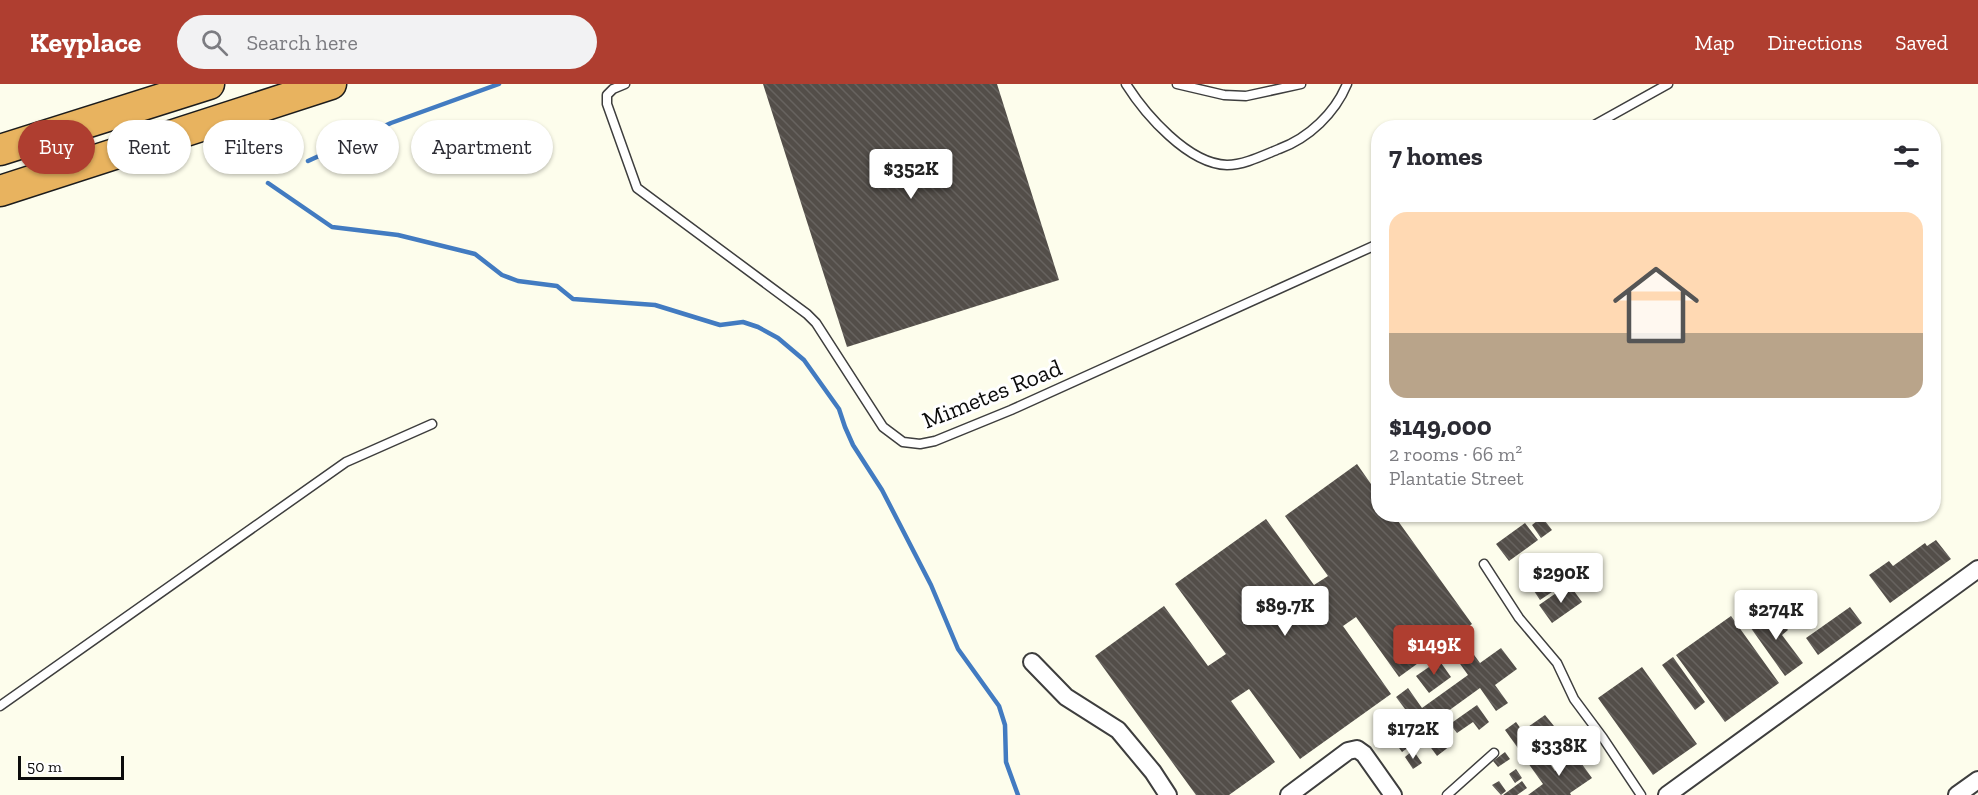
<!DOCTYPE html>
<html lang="en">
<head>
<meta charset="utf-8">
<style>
  :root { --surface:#fff; --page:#f2f2f3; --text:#2b2b33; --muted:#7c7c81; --line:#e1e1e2; --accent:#af3e30 }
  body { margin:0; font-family:"Zilla Slab",serif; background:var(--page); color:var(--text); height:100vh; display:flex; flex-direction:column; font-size:22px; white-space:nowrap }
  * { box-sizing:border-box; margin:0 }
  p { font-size:20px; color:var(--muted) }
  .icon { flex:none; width:33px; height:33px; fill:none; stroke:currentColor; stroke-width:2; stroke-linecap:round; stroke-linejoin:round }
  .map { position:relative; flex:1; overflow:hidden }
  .drawer { position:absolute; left:1371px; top:36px; width:570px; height:402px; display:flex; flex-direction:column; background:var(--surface); border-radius:24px; box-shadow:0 2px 4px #0004 }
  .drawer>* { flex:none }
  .guide { position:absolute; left:18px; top:36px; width:570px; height:54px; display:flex; gap:12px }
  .scale { position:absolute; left:18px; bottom:15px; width:106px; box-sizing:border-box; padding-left:6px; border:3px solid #0b0b0b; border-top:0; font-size:16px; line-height:21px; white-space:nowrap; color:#0b0b0b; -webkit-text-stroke:4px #fff; paint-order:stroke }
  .price { position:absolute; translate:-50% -51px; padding:0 14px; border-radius:6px; background:#fff; color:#222; font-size:20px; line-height:39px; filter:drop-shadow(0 2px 3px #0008) }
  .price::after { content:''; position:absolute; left:50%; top:36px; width:18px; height:14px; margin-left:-9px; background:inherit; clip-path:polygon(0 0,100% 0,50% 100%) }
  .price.selected { background:var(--accent); color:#fff }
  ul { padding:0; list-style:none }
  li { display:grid; align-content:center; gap:12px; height:318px; padding:0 18px }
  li+li { border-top:2px solid var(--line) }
  li span { display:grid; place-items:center; height:186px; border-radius:18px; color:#555 }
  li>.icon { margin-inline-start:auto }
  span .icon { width:108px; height:108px; fill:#fffc; stroke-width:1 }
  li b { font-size:26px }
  h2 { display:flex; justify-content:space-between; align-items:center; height:72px; padding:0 18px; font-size:26px }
  .tag { padding:0 21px; border-radius:27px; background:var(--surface); box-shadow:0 2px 4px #0004; font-size:21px; line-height:54px }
  .tag.selected { background:var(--accent); color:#fff }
  header { display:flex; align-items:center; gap:36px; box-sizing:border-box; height:84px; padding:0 30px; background:var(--accent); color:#fff }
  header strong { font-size:28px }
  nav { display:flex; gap:33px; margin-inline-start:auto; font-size:21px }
  .search { width:420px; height:54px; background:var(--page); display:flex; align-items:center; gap:15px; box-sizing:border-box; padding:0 21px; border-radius:33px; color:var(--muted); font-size:22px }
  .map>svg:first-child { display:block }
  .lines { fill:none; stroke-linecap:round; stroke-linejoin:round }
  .stream { stroke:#427bc1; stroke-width:4.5 }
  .building { fill:url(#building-back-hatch) }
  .lane-casing { stroke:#3e3e3e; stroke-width:11 }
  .street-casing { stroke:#3e3e3e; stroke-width:20 }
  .highway-casing { stroke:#1c1c1c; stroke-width:33 }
  .lane { stroke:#fff; stroke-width:8 }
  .street { stroke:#fff; stroke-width:16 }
  .highway { stroke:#e8b35f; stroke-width:30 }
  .labels { text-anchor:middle; stroke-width:6; stroke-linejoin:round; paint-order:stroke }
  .street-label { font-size:24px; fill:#0b0b0b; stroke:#fff }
</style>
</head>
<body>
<header>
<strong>Keyplace</strong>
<div class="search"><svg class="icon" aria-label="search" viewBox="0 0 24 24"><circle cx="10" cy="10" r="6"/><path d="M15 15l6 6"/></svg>Search here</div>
<nav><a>Map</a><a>Directions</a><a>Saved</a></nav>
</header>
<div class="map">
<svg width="1978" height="711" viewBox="0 0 1978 711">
  <defs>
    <pattern id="building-back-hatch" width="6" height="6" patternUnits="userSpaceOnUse" patternTransform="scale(1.5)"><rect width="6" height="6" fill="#534e49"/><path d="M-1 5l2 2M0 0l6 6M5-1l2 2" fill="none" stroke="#67635f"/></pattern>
  </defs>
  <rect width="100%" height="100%" fill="#fdfdec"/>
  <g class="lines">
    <path class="stream" d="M 287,64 L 292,78
      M 308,77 L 391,39 L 499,0
      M 268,99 L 332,143 L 398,151 L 475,170 L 502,191 L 518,197 L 557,202 L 573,215 L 655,221 L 720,241 L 743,238 L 758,243 L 778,254 L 804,276 L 839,325 L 845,343 L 853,361 L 882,406 L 931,501 L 958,565 L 999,622 L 1005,641 L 1006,678 L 1018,711"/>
  </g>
  <path class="building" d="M 763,0 L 997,0 L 1059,196 L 847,263 Z
    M 1357,380 L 1378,410 L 1378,430 L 1393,430 L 1472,540 L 1399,593 L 1356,533 L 1343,542 L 1391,610 L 1300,675 L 1249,605 L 1231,617 L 1275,678 L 1229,711 L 1196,711 L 1095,572 L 1164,522 L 1208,582 L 1226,570 L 1175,500 L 1266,435 L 1314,501 L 1328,492 L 1285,432 Z
    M 1542,433 L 1552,446 L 1541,454 L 1532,441 Z
    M 1525,439 L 1538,456 L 1509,477 L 1496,460 Z
    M 1936,456 L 1951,475 L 1890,519 L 1869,491 L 1889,477 L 1893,482 L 1925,459 L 1927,462 Z
    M 1570,482 L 1575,490 L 1559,502 L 1553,494 Z
    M 1546,500 L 1552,508 L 1540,516 L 1534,507 Z
    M 1569,500 L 1582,518 L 1552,539 L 1539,521 Z
    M 1772,523 L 1788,546 L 1782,551 L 1803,579 L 1785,592 L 1748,540 Z
    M 1850,523 L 1862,539 L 1818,571 L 1806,554 Z
    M 1731,532 L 1779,599 L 1725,638 L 1676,571 Z
    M 1466,560 L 1480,579 L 1501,564 L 1517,585 L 1495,601 L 1508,619 L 1496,627 L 1480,604 L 1433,638 L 1450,662 L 1437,672 L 1423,653 L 1402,668 L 1386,646 L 1408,629 L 1396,613 L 1408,604 L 1422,624 L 1468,591 L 1453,570 Z
    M 1673,573 L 1705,618 L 1695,626 L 1662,581 Z
    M 1439,576 L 1451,593 L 1429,609 L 1416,592 Z
    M 1642,583 L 1697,660 L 1653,691 L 1598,614 Z
    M 1477,621 L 1489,638 L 1479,646 L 1473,638 L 1457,649 L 1450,640 Z
    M 1545,631 L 1554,642 L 1534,657 L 1525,645 Z
    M 1516,638 L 1531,659 L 1520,667 L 1505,646 Z
    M 1413,666 L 1422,679 L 1413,685 L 1405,673 Z
    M 1505,668 L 1510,675 L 1498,683 L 1493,677 Z
    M 1542,669 L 1555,687 L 1576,672 L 1592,694 L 1570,709 L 1571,711 L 1528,711 L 1543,700 L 1528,679 Z
    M 1516,685 L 1522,694 L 1515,699 L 1509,690 Z
    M 1499,697 L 1506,707 L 1501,711 L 1492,701 Z
    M 1522,697 L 1527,704 L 1517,711 L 1503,711 Z"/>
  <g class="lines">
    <defs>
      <path id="lane" d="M 625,0 L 613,5 L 607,11 L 607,20 L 637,104 L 807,230 L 816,239 L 883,343 L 903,358 L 920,360 L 935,357 L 1011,326 L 1378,160
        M 1126,0 C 1145,30 1188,80 1227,81 C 1244,81 1264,71 1279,65 C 1309,54 1335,29 1347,0
        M 1177,0 L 1224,11 L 1246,12 L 1301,0
        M 1589,44 L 1668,0
        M 1484,480 L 1519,534 L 1557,579 L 1574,615 L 1603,654 L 1641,711
        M 0,622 L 346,378 L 432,340
        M 1447,711 L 1494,669"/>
      <path id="street" d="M 1032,578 L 1066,613 L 1118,646 L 1153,688 L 1168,711
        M 1289,711 L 1348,667 L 1357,665 L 1364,670 L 1393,711
        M 1667,711 L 1978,485
        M 1957,711 L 1978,696"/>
      <path id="highway" d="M 0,66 L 209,0
        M 0,107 L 331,0"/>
    </defs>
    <use href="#lane" class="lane-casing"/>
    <use href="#street" class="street-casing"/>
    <use href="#highway" class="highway-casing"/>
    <use href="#lane" class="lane"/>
    <use href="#street" class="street"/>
    <use href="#highway" class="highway"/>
  </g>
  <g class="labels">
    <g class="street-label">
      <text transform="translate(992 310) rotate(-22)" y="8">Mimetes Road</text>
    </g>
  </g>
</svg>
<div class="scale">50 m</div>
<b class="price" style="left:911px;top:116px">$352K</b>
<b class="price" style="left:1561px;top:520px">$290K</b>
<b class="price" style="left:1285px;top:553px">$89.7K</b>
<b class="price" style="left:1776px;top:557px">$274K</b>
<b class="price selected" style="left:1434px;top:592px">$149K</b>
<b class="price" style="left:1413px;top:676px">$172K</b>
<b class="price" style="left:1559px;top:693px">$338K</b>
<div class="guide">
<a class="tag selected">Buy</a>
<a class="tag">Rent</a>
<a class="tag">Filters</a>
<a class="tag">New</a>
<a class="tag">Apartment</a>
</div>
<section class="drawer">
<h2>7 homes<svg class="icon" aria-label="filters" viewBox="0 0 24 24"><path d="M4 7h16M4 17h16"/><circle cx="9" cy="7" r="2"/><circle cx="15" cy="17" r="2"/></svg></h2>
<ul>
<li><span style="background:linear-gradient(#ffd9b3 65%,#b9a48a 0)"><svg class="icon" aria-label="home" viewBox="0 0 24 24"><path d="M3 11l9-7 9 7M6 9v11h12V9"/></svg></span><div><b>$149,000</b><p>2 rooms · 66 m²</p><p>Plantatie Street</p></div></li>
</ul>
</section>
</div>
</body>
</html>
